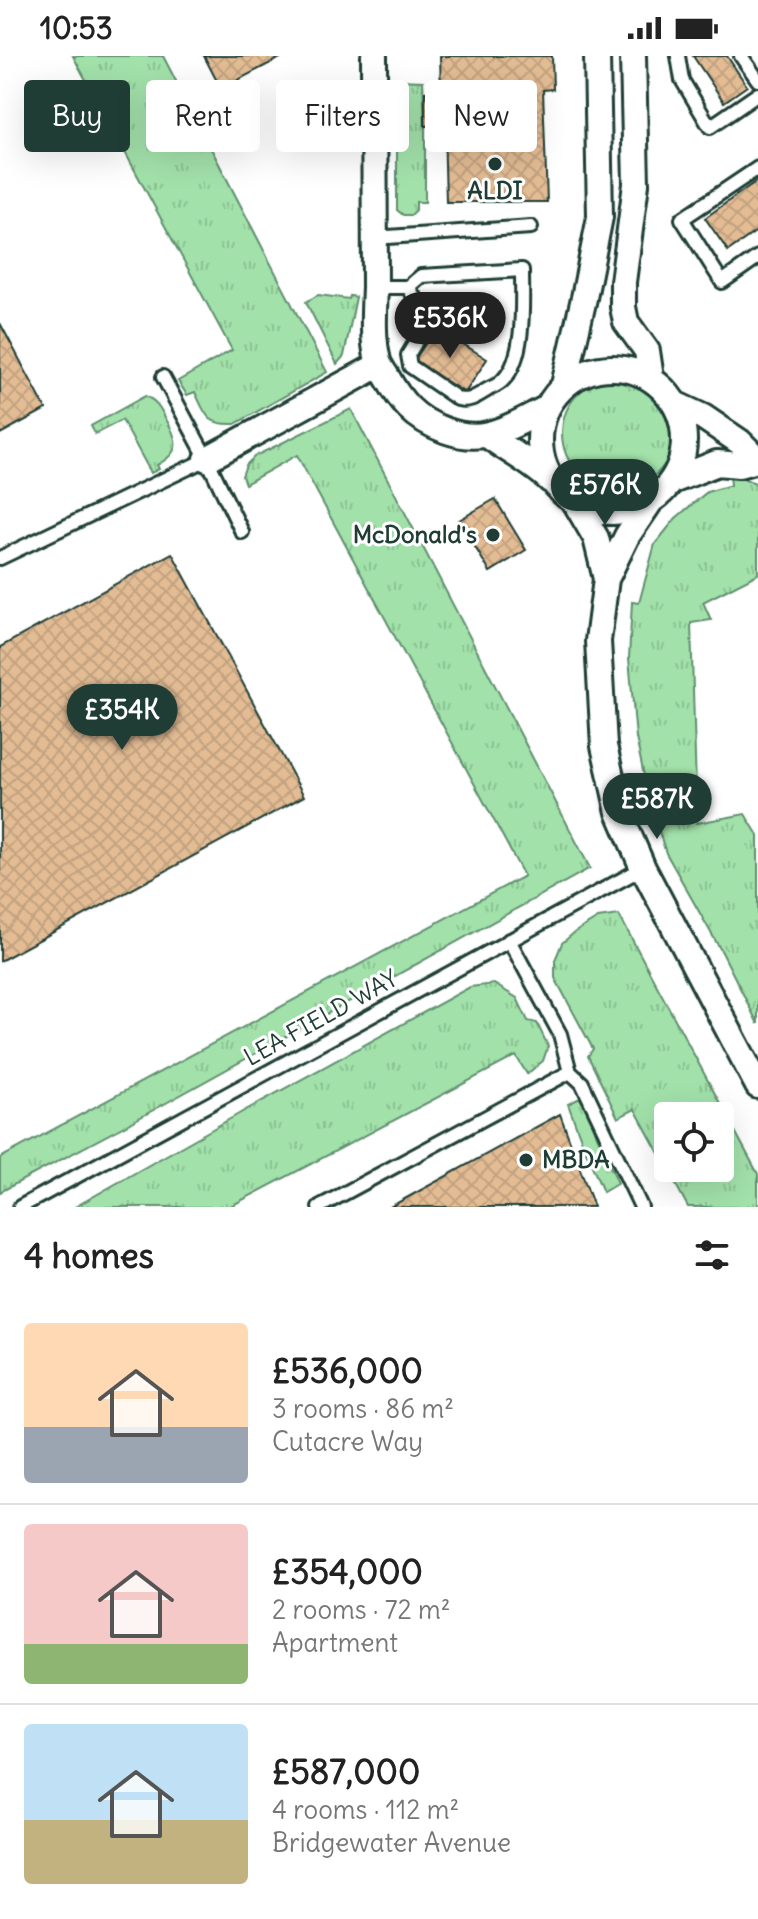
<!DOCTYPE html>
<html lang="en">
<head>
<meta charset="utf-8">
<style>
  :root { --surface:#fff; --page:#f6f6f6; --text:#222; --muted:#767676; --line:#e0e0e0; --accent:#1f3d34 }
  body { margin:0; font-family:Delius,sans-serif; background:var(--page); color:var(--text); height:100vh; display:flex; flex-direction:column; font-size:30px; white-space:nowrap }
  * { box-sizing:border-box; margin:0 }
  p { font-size:26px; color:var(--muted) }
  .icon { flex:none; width:44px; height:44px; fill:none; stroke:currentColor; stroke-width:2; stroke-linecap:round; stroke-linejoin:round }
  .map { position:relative; height:1151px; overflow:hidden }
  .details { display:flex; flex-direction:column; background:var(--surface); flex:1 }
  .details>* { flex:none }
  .banner { position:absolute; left:24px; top:24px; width:710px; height:72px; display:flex; gap:16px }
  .tools { position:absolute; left:654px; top:1046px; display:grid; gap:16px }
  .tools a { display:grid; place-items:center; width:80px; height:80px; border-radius:8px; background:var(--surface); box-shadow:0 8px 32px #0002; font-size:40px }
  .price { position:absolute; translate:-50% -68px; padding:0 18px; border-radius:28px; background:var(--accent); color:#fff; font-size:26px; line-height:52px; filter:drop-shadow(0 2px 4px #0008) }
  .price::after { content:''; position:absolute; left:50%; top:48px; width:24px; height:18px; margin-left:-12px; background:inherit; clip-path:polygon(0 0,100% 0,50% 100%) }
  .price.active { background:#222; color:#fff }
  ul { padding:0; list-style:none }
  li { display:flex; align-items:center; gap:24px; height:200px; padding:0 24px }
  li+li { border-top:2px solid var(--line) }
  li span { display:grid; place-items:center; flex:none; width:224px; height:160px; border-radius:8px; color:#555 }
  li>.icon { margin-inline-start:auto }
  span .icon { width:96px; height:96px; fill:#fffc; stroke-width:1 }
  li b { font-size:34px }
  h2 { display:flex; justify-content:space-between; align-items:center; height:96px; padding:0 24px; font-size:34px }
  .pill { padding:0 28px; border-radius:8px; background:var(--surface); box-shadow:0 8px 32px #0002; font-size:28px; line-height:72px }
  .pill.active { background:var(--accent); color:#fff }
  .status { display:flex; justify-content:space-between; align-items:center; height:56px; padding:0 40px; background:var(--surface); direction:ltr }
  .status svg { height:22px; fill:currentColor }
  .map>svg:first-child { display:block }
  .grass { fill:url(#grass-tufts); stroke:#608f6f; stroke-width:2; fill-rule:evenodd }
  .building { fill:url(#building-cross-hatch); stroke:#1f3d34; stroke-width:2 }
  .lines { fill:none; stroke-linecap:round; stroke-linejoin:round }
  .service-casing { stroke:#1f3d34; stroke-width:18 }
  .minor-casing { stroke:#1f3d34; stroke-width:30 }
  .service { stroke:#fff; stroke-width:12 }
  .minor { stroke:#fff; stroke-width:24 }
  .poi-dot { fill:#1f3d34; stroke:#fff; stroke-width:3 }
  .labels { text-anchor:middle; stroke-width:6; stroke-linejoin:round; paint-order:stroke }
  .poi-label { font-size:24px; font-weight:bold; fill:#1f3d34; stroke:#fff }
  .street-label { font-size:24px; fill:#1f3d34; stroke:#fff }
</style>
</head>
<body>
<div class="status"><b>10:53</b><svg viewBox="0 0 49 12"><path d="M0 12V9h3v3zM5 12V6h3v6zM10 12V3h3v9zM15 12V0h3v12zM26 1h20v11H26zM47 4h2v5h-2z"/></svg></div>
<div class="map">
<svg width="758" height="1151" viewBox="0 0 758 1151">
  <defs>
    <pattern id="grass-tufts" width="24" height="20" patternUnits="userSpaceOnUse" patternTransform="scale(2)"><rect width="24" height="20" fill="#a2e1aa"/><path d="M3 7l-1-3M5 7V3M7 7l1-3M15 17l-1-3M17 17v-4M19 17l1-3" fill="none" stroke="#8bc293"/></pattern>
    <pattern id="building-cross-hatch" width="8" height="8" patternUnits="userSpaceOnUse" patternTransform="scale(2)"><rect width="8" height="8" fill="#e3bc94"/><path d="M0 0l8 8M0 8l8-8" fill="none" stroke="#c2a280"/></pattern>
  </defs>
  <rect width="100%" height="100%" fill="#fff"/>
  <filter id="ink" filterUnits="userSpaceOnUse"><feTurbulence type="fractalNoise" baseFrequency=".0125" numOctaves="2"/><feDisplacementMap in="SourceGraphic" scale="16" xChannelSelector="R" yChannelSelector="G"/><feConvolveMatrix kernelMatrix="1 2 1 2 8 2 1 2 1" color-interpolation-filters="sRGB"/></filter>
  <g filter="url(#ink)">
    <path class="grass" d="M 73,0 L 163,0 L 327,316 L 235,368 C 206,369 206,359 195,336 L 187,339 L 178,325 L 232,294 Z
      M 397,24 L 423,25 L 425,70 L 425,146 L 416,146 L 416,154 L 411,159 L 403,159 L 397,154 Z
      M 318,239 L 349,243 L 350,240 L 356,241 L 344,300 L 337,308 L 306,246 Z
      M562 377a56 56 0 1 1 112 0a56 56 0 1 1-112 0Z
      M 145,340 C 157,345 160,352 166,363 C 179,385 181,396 157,409 L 159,413 L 151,417 L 122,364 L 95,378 L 91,370 Z
      M 351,353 L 590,812 L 130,1067 L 0,1136 L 0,1102 L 524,820 L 297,399 L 245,428 L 242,420 L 246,409 L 255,400 Z
      M 730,420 L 739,421 L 758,428 L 758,518 L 703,546 L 711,564 L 691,567 L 697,767 L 745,758 L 758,779 L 758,968 L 723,898 L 666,797 L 650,748 L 636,682 L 629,602 L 632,546 L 639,547 L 655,488 L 676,462 L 707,436 L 731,429 Z
      M 619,859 L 758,1118 L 758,1151 L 688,1151 L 635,1053 L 618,1062 L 588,1000 L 593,993 L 555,922 L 555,904 L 562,887 L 575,876 L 598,862 ZM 668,1060 L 720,1060 L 720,1112 L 668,1112 Z
      M 494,928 L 517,942 L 528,965 L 537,967 L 548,990 L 543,1005 L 527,1018 L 516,1000 L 229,1151 L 75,1151 L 244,1055 L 470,931 Z
      M 584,1040 L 597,1080 L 618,1127 L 603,1136 L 584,1091 L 568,1048 Z"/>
    <path class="building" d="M 204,0 L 284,0 L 221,33 Z
      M 440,0 L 552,0 L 553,33 L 543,34 L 547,146 L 446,146 L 444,70 L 425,70 L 425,36 L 441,35 Z
      M 693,0 L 727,0 L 747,30 L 724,46 Z
      M 758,124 L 758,174 L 728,195 L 705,162 Z
      M 0,267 L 46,353 L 0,378 Z
      M 436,271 L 487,303 L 465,337 L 414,305 Z
      M 495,443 L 526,494 L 490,516 L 459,464 Z
      M 172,497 L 304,740 L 0,905 L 0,591 Z
      M 560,1058 L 594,1151 L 390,1151 Z"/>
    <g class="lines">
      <defs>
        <path id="service" d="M 678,0 L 682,24 L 710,71 L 758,38
          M 741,0 L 758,24
          M 758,112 L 682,163 L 722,226 L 758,201
          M 374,182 L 531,171
          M 375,231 L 408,231 L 421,220 L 522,214 C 522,244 526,302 503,324 C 499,329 492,331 487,334 C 477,340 470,346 458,343 L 410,310 L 408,299 L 429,264 L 408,231
          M 163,321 L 207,403 L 242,476
          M 0,502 L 207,403
          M 509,884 L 560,978 L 570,1016 L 582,1027 L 641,1151
          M 20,1151 L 643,812
          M 319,1151 L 570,1016"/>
        <path id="minor" d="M 374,0 L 375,231 C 374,256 372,281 378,305 C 380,311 384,316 387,321 C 393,332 400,343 409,352 C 427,370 462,385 488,378 C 508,374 527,362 545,353
          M 633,0 L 636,128 L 623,226 L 623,251 L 626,266 L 647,295 L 651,322
          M540 384a72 72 0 1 1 144 0a72 72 0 1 1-144 0Z
          M 564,329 L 584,242 L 600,161 L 597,0
          M 675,348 L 703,361 L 740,386 L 758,404
          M 487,379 C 508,395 531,406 550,424
          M 207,403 L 379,309
          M 672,425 L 717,407 L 739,409 L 757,404
          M 575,446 L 596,482 L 606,523
          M 650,446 L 627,480 L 606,523 L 598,585 L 604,690 L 619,756 L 643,812 L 758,1030"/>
      </defs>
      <use href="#service" class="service-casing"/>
      <use href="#minor" class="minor-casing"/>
      <use href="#service" class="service"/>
      <use href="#minor" class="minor"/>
    </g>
  </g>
  <g class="poi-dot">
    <circle cx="495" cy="108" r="8"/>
    <circle cx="493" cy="479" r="8"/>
    <circle cx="526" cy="1104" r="8"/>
  </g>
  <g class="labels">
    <g class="poi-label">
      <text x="495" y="143">ALDI</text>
      <text x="477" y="487" text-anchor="end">McDonald's</text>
      <text x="542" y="1112" text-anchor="start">MBDA</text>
    </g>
    <g class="street-label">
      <text transform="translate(321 962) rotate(-29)" y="8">LEA FIELD WAY</text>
    </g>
  </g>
</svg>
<div class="tools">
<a><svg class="icon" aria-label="locate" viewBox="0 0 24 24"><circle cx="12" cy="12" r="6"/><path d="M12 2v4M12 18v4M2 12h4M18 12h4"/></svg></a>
</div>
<b class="price active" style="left:450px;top:304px">£536K</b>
<b class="price" style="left:605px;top:471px">£576K</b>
<b class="price" style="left:122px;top:696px">£354K</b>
<b class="price" style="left:657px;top:785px">£587K</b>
<div class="banner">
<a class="pill active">Buy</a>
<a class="pill">Rent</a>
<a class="pill">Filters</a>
<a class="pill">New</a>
</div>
</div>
<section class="details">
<h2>4 homes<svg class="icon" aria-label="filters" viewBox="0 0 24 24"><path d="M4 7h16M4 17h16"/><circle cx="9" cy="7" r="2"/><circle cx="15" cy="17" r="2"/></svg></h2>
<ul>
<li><span style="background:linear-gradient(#ffd9b3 65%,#9aa5b1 0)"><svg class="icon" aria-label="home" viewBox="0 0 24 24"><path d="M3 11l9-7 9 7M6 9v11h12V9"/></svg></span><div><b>£536,000</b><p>3 rooms · 86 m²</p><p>Cutacre Way</p></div></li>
<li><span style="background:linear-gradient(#f6c9c9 75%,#8fb573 0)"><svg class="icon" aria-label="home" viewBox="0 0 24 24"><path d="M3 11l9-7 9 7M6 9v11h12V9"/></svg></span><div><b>£354,000</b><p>2 rooms · 72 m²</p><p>Apartment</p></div></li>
<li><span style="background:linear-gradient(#bfe0f5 60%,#c2b280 0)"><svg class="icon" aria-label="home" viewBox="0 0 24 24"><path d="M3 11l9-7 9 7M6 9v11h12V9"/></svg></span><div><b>£587,000</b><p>4 rooms · 112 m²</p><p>Bridgewater Avenue</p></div></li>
</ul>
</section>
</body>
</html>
